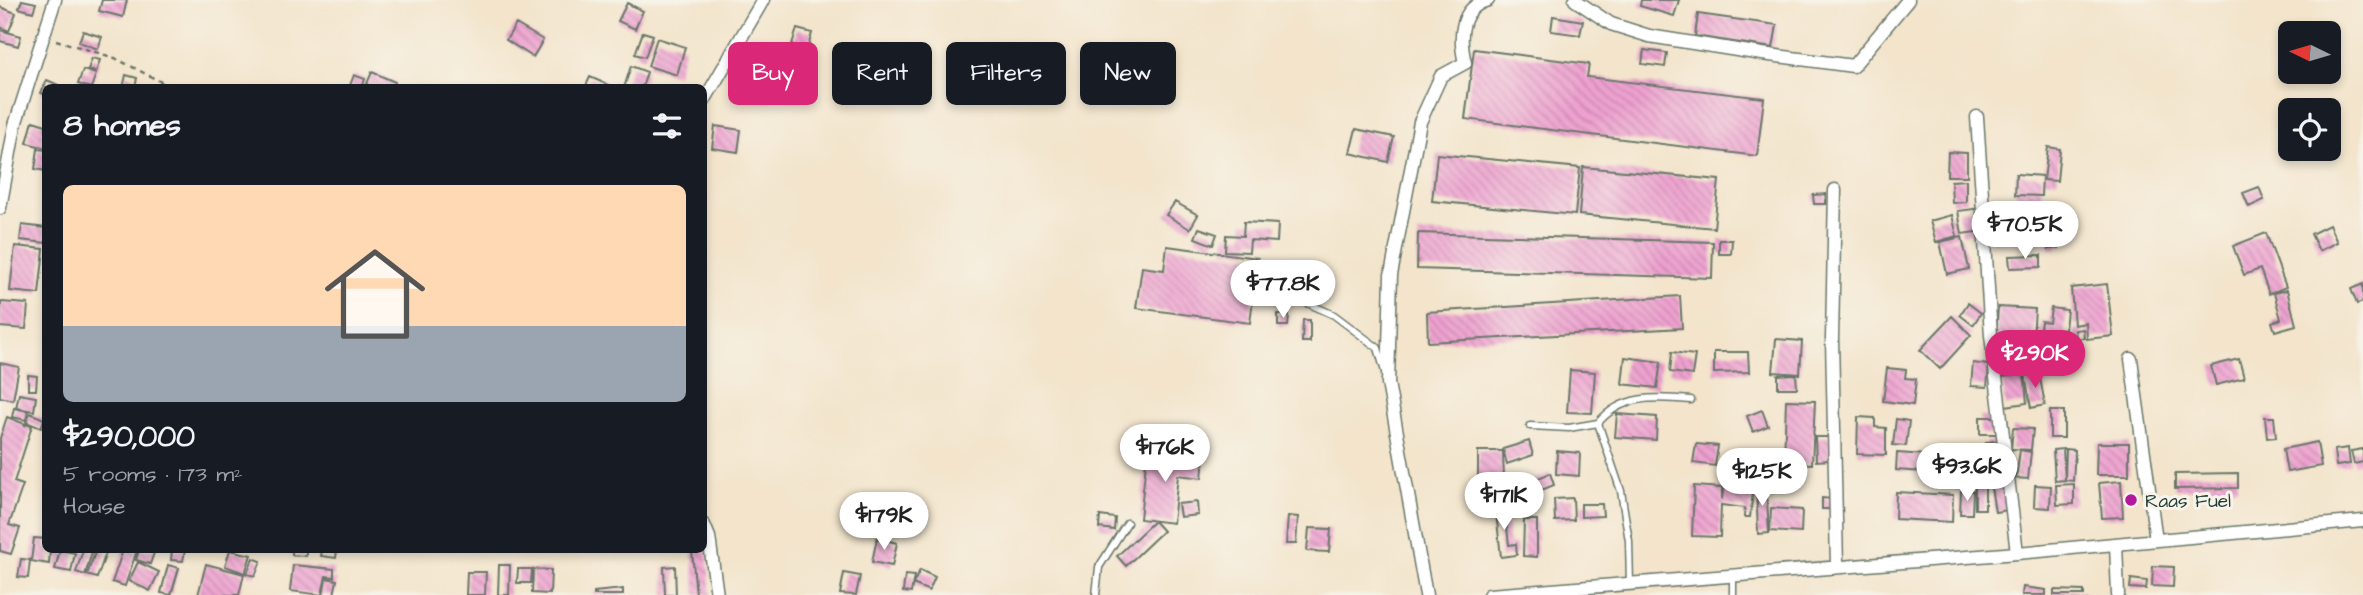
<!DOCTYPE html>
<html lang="en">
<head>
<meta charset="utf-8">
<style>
  :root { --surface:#171b24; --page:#242831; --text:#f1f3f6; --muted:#9ea1a6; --accent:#db2777 }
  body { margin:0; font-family:"Architects Daughter",sans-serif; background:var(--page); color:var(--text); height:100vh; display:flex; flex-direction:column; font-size:26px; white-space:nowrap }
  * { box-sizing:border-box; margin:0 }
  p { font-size:23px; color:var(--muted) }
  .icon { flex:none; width:38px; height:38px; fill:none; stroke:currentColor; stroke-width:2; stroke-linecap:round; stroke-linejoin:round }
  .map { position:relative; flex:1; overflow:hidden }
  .panel { position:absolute; left:42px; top:84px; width:665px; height:469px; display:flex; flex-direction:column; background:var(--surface); border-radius:10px; box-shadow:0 4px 10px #0003 }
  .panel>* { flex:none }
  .top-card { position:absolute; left:728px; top:42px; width:665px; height:63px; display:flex; gap:14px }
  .needle { width:46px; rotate:275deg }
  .tools { position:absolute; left:2278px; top:21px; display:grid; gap:14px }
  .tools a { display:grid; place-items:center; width:63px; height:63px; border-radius:10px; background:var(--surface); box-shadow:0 4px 10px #0003; font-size:35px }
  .price { position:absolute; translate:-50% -60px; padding:0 16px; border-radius:24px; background:#fff; color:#222; font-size:23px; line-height:46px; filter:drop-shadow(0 2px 4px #0008) }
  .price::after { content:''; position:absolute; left:50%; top:42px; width:21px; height:16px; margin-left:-10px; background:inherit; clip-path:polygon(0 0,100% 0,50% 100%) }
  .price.on { background:var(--accent); color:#fff }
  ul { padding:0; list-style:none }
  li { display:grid; align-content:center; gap:14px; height:371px; padding:0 21px }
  li span { display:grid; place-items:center; height:217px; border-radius:10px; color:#555 }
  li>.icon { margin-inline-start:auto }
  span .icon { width:126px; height:126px; fill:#fffc; stroke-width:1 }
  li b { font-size:30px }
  h2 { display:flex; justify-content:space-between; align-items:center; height:84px; padding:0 21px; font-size:30px }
  .tag { padding:0 24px; border-radius:10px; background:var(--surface); box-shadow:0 4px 10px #0003; font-size:24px; line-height:63px }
  .tag.on { background:var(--accent); color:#fff }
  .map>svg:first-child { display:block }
  .building { fill:url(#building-back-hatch) }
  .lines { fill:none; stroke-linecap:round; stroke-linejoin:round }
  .lane-casing { stroke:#697769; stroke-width:9 }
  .street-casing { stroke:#697769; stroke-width:15 }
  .path { stroke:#697769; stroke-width:2.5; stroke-dasharray:5 5; stroke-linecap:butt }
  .lane { stroke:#fff; stroke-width:6 }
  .street { stroke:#fff; stroke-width:12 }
  .poi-dot { fill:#b5179e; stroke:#f7f3e8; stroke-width:2.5 }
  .labels { text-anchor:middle; stroke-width:6; stroke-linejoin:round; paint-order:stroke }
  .poi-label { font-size:19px; fill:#1f3d34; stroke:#f7f3e8; text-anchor:start }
</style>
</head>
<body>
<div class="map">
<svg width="2363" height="595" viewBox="0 0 2363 595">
  <defs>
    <pattern id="building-back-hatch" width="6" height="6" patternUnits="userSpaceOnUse" patternTransform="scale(1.75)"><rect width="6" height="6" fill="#efa1d0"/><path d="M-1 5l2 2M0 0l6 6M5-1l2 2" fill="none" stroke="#c184aa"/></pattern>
  </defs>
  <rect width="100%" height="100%" fill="#f7f3e8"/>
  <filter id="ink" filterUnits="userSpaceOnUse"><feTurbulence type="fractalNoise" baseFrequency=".0143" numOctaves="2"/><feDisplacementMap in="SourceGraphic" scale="14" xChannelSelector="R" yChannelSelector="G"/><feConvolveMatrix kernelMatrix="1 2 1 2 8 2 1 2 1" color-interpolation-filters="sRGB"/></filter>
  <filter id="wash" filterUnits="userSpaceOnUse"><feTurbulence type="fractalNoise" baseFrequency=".00686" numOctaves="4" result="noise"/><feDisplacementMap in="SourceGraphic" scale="28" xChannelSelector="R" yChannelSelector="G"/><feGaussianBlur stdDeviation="1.57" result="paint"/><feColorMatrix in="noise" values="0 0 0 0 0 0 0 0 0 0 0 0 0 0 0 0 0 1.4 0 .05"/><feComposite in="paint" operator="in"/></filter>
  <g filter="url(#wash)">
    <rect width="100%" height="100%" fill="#f3e4cb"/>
    <g id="blocks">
      <path class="building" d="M 22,0 L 36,3 L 33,12 L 19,8 Z
        M 102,0 L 127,0 L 123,17 L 99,11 Z
        M 1641,0 L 1679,0 L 1674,16 L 1640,6 Z
        M 627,3 L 643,11 L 635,29 L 618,21 Z
        M 0,7 L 16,13 L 9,31 L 0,27 Z
        M 1698,14 L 1777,25 L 1773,48 L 1695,36 Z
        M 1553,16 L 1583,21 L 1580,35 L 1551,31 Z
        M 516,24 L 543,40 L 533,57 L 506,40 Z
        M 797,29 L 812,33 L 807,51 L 791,47 Z
        M 0,30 L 21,36 L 18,46 L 0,41 Z
        M 83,31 L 102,37 L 98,49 L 79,42 Z
        M 643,32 L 653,35 L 645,57 L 635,54 Z
        M 657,38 L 685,47 L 677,75 L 648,66 Z
        M 1474,49 L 1589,64 L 1587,77 L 1764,98 L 1757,156 L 1465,119 Z
        M 1644,50 L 1667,53 L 1665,67 L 1642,64 Z
        M 744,57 L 772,66 L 767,81 L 739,71 Z
        M 790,57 L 801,61 L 798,72 L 787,69 Z
        M 92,58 L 100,60 L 96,72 L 88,70 Z
        M 631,66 L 647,72 L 642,88 L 624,88 Z
        M 83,70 L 96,74 L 91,88 L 78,84 Z
        M 372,72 L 395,82 L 392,88 L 365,88 Z
        M 126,75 L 137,78 L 135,88 L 123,88 Z
        M 354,75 L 365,79 L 362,88 L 349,88 Z
        M 737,76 L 753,79 L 751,88 L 735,86 Z
        M 590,77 L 615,88 L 585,88 Z
        M 47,80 L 65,88 L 46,88 L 46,95 L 41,93 Z
        M 33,121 L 46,125 L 46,148 L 27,143 Z
        M 715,126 L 741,130 L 738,152 L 712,148 Z
        M 1356,129 L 1394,137 L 1388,162 L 1350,153 Z
        M 2048,147 L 2060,149 L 2057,181 L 2044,180 Z
        M 38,149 L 46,150 L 46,171 L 35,169 Z
        M 1948,152 L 1967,153 L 1967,176 L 1947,176 Z
        M 1437,154 L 1580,168 L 1575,215 L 1432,201 Z
        M 1583,167 L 1719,180 L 1714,228 L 1579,215 Z
        M 2016,174 L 2042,176 L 2041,196 L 2015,195 Z
        M 1966,180 L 1966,202 L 1952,203 L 1951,181 Z
        M 2259,187 L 2264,200 L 2249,207 L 2243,193 Z
        M 1826,194 L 1826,204 L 1814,204 L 1813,195 Z
        M 1175,202 L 1198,215 L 1190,229 L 1166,215 Z
        M 2057,205 L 2058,229 L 2044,230 L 2042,206 Z
        M 1997,206 L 2019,207 L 2018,231 L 1996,230 Z
        M 1981,208 L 1984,231 L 1962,234 L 1958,211 Z
        M 1952,215 L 1957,236 L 1936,242 L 1930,221 Z
        M 1244,222 L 1278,224 L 1277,242 L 1250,240 L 1249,252 L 1225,251 L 1226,235 L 1243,236 Z
        M 22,225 L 46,228 L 46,243 L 20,240 Z
        M 2329,225 L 2337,242 L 2319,251 L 2311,234 Z
        M 1199,228 L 1217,234 L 1213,245 L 1195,238 Z
        M 1418,233 L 1713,242 L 1712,278 L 1417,269 Z
        M 2266,233 L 2286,287 L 2269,294 L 2260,269 L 2244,275 L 2233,246 Z
        M 1962,237 L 1969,269 L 1947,274 L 1940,242 Z
        M 2049,237 L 2059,237 L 2059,248 L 2049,249 Z
        M 1719,240 L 1732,240 L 1731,254 L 1719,254 Z
        M 15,246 L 44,249 L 39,294 L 10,291 Z
        M 1167,246 L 1258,258 L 1250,323 L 1136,308 L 1142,267 L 1164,270 Z
        M 2041,255 L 2041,267 L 2010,268 L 2009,256 Z
        M 2107,284 L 2113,336 L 2087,339 L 2086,323 L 2074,325 L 2071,288 Z
        M 2363,284 L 2363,302 L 2357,304 L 2351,289 Z
        M 2287,290 L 2296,325 L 2275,331 L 2272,322 L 2281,319 L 2274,293 Z
        M 1680,296 L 1682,328 L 1428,342 L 1427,312 Z
        M 1,302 L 28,304 L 26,329 L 0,327 Z
        M 1968,303 L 1981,313 L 1973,325 L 1960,315 Z
        M 1998,307 L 2035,309 L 2033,339 L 1996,336 Z
        M 2051,308 L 2067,310 L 2064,338 L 2039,335 L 2041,321 L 2049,322 Z
        M 1278,314 L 1289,315 L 1288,326 L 1278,326 Z
        M 1952,316 L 1971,335 L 1940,369 L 1920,350 Z
        M 1303,320 L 1310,320 L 1310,342 L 1302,342 Z
        M 2083,329 L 2084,338 L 2076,339 L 2075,330 Z
        M 1776,339 L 1802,341 L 1800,374 L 1773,372 Z
        M 2044,339 L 2057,341 L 2055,359 L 2042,357 Z
        M 1672,352 L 1695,355 L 1692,375 L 1670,372 Z
        M 1714,352 L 1748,352 L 1749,372 L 1714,373 Z
        M 2032,354 L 2040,355 L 2040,372 L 2032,372 Z
        M 1625,357 L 1661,362 L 1657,388 L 1622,384 Z
        M 2239,359 L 2244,378 L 2216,385 L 2211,366 Z
        M 0,363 L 19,367 L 13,400 L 0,397 Z
        M 1973,363 L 1989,365 L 1987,387 L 1971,386 Z
        M 1887,368 L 1906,370 L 1905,378 L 1916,379 L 1913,405 L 1883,401 Z
        M 1570,370 L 1595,372 L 1592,413 L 1567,412 Z
        M 2039,372 L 2045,405 L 2031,408 L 2025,375 Z
        M 1796,374 L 1797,388 L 1778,388 L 1778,375 Z
        M 2024,374 L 2027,403 L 2005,406 L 2002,377 Z
        M 28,375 L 37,376 L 36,390 L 28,390 Z
        M 19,394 L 36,397 L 34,411 L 16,408 Z
        M 1786,400 L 1815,401 L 1812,464 L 1784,462 Z
        M 14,408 L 28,411 L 26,420 L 12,417 Z
        M 1762,410 L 1768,426 L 1753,432 L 1747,416 Z
        M 2050,411 L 2064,411 L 2064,438 L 2050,438 Z
        M 30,413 L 44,419 L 41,428 L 26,422 Z
        M 1617,414 L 1657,417 L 1656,440 L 1615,437 Z
        M 7,417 L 25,424 L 25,426 L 26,424 L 32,426 L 14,482 L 23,485 L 9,525 L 20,528 L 11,554 L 0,551 L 0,438 Z
        M 1858,417 L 1875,418 L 1875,427 L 1886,428 L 1886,455 L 1857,454 Z
        M 1980,417 L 1999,417 L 1999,434 L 1980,434 Z
        M 2265,417 L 2274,417 L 2276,437 L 2267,438 Z
        M 1896,419 L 1909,421 L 1906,446 L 1893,445 Z
        M 2013,428 L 2033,429 L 2031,450 L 2011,449 Z
        M 1815,437 L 1830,437 L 1830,460 L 1816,461 Z
        M 1529,441 L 1533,455 L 1507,464 L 1503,449 Z
        M 2000,441 L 2001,463 L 1987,464 L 1986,442 Z
        M 2317,442 L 2321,466 L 2287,472 L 2283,449 Z
        M 2097,443 L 2129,443 L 2129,475 L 2096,475 Z
        M 1696,444 L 1718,446 L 1715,466 L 1693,463 Z
        M 2348,448 L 2350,464 L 2336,466 L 2334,450 Z
        M 2063,449 L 2065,480 L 2055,481 L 2053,450 Z
        M 2066,449 L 2075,450 L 2073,481 L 2065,480 Z
        M 2363,449 L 2363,462 L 2354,464 L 2351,451 Z
        M 2020,450 L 2031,452 L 2028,479 L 2016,478 Z
        M 1478,451 L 1503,451 L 1504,482 L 1478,482 Z
        M 1557,451 L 1580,453 L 1579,476 L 1556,474 Z
        M 1147,452 L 1204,458 L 1202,478 L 1178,475 L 1173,523 L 1140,519 Z
        M 1897,453 L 1925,455 L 1924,472 L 1896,470 Z
        M 1994,468 L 2003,468 L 2003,485 L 1994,484 Z
        M 1550,473 L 1554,485 L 1532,494 L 1527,483 Z
        M 1975,473 L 1985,473 L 1985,509 L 1975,509 Z
        M 2238,473 L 2238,488 L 2175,489 L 2175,474 Z
        M 2121,481 L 2123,517 L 2102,518 L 2099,483 Z
        M 1724,482 L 1754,485 L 1750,517 L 1744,517 L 1745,508 L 1721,505 L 1720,537 L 1692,536 L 1694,486 L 1722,488 L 1722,500 Z
        M 1766,482 L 1769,533 L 1758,534 L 1756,483 Z
        M 1524,484 L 1526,496 L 1492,501 L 1490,488 Z
        M 2074,484 L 2074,504 L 2057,505 L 2056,485 Z
        M 2004,485 L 2008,510 L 1995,512 L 1991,487 Z
        M 2035,485 L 2051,486 L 2050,508 L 2034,507 Z
        M 1961,491 L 1973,491 L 1972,514 L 1960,514 Z
        M 1896,492 L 1953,495 L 1952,522 L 1895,519 Z
        M 1573,498 L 1574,520 L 1555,521 L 1554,499 Z
        M 1822,498 L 1832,499 L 1831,509 L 1822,509 Z
        M 1504,501 L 1509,545 L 1516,544 L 1517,555 L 1501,557 L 1495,503 Z
        M 1197,502 L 1198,515 L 1180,517 L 1178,504 Z
        M 1581,504 L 1602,504 L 1603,516 L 1581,517 Z
        M 1771,508 L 1802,510 L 1801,533 L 1770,531 Z
        M 1100,516 L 1115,518 L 1114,530 L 1099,528 Z
        M 1288,516 L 1298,517 L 1296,544 L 1286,544 Z
        M 1524,520 L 1537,520 L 1537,557 L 1523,556 Z
        M 1154,521 L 1163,531 L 1126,566 L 1117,556 Z
        M 1309,528 L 1331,529 L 1329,552 L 1307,551 Z
        M 34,538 L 46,539 L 46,550 L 50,550 L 49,564 L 31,561 Z
        M 877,538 L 897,543 L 892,566 L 872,562 Z
        M 707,549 L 711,595 L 696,595 L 692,551 Z
        M 60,550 L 75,553 L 71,572 L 55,569 Z
        M 83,550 L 92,552 L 85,575 L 76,572 Z
        M 96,550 L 107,550 L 97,578 L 87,575 Z
        M 123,550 L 137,550 L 125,586 L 112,582 Z
        M 139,550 L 155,550 L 150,564 L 136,560 Z
        M 172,550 L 185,550 L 183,561 L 171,560 Z
        M 230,550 L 251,555 L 245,573 L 225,566 Z
        M 292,550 L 306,550 L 306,556 L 292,555 Z
        M 322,550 L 337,550 L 336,558 L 321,556 Z
        M 253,558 L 261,561 L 255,576 L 247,574 Z
        M 21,559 L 30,560 L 28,578 L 18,577 Z
        M 138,562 L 159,572 L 150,591 L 129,581 Z
        M 206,564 L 244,574 L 239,595 L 198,595 Z
        M 168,565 L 179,568 L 171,595 L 161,593 Z
        M 293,565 L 334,569 L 334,577 L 326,576 L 322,595 L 290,591 Z
        M 499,565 L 510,565 L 509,595 L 498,595 Z
        M 675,566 L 676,595 L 665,595 L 664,567 Z
        M 2153,566 L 2174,567 L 2173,587 L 2152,586 Z
        M 518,569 L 532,569 L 531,583 L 517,583 Z
        M 533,569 L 551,570 L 550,594 L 532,593 Z
        M 920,570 L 935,577 L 929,591 L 913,584 Z
        M 467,572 L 486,572 L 485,595 L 466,595 Z
        M 844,573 L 860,576 L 856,595 L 840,594 Z
        M 905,575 L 914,576 L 911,593 L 903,592 Z
        M 326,578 L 337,580 L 334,595 L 323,595 Z
        M 2131,579 L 2147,581 L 2146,589 L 2130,588 Z
        M 2023,587 L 2046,590 L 2046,595 L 2022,595 Z
        M 623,589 L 623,595 L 594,595 L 594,592 Z
        M 2054,590 L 2084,591 L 2084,595 L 2054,595 Z"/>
    </g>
  </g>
  <g filter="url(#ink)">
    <use href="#blocks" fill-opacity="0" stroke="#697769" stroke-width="2"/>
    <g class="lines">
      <defs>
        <path id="lane" d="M 1264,291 L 1296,298 L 1334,315 L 1378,348 L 1385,372
          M 1598,423 C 1622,394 1656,397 1691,400
          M 1530,426 L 1569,428 L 1598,423 L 1621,491 L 1629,541 L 1630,584
          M 1733,575 L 1733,595
          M 1096,595 L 1099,567 L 1127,523"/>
        <path id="street" d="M 1575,0 L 1611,24 L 1649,36 L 1762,54 L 1853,66 L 1908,0
          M 704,101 L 763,0
          M 1977,117 L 1991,335 L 2017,553
          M 1835,190 L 1832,339 L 1837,566
          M 0,208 L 15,125 L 55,0
          M 2131,359 L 2156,540
          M 704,525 L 709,537 L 717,595
          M 2116,544 L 2118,595
          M 1426,595 L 1388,383 L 1391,275 L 1420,122 L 1441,76 L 1465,63 C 1459,38 1459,8 1488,0
          M 1489,595 L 2017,553 L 2363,521"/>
      </defs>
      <use href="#lane" class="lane-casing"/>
      <use href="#street" class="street-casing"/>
      <path class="path" d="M 56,40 L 115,58 L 173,88"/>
      <use href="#lane" class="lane"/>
      <use href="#street" class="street"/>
    </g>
  </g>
  <circle class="poi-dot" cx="2131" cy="500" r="7"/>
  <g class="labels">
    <g class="poi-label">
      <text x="2145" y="507">Raas Fuel</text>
    </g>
  </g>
</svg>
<div class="tools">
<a><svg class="needle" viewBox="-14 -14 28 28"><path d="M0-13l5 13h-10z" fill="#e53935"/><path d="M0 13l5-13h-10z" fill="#9ea1a6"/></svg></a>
<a><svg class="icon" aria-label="locate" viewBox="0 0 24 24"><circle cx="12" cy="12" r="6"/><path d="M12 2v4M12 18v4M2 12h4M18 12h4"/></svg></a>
</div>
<b class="price" style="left:2025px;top:261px">$70.5K</b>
<b class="price" style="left:1283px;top:320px">$77.8K</b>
<b class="price on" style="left:2035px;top:390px">$290K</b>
<b class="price" style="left:1165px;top:484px">$176K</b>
<b class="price" style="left:1967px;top:503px">$93.6K</b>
<b class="price" style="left:1762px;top:508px">$125K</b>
<b class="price" style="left:1504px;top:532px">$171K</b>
<b class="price" style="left:884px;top:552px">$179K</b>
<div class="top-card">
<a class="tag on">Buy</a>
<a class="tag">Rent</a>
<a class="tag">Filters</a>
<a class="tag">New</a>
</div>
<section class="panel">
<h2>8 homes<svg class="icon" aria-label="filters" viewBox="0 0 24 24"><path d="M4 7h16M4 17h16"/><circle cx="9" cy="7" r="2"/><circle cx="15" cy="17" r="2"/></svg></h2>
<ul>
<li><span style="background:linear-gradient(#ffd9b3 65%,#9aa5b1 0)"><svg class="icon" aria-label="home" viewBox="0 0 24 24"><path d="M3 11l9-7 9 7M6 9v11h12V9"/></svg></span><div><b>$290,000</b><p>5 rooms · 173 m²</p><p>House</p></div></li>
</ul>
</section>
</div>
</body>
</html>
